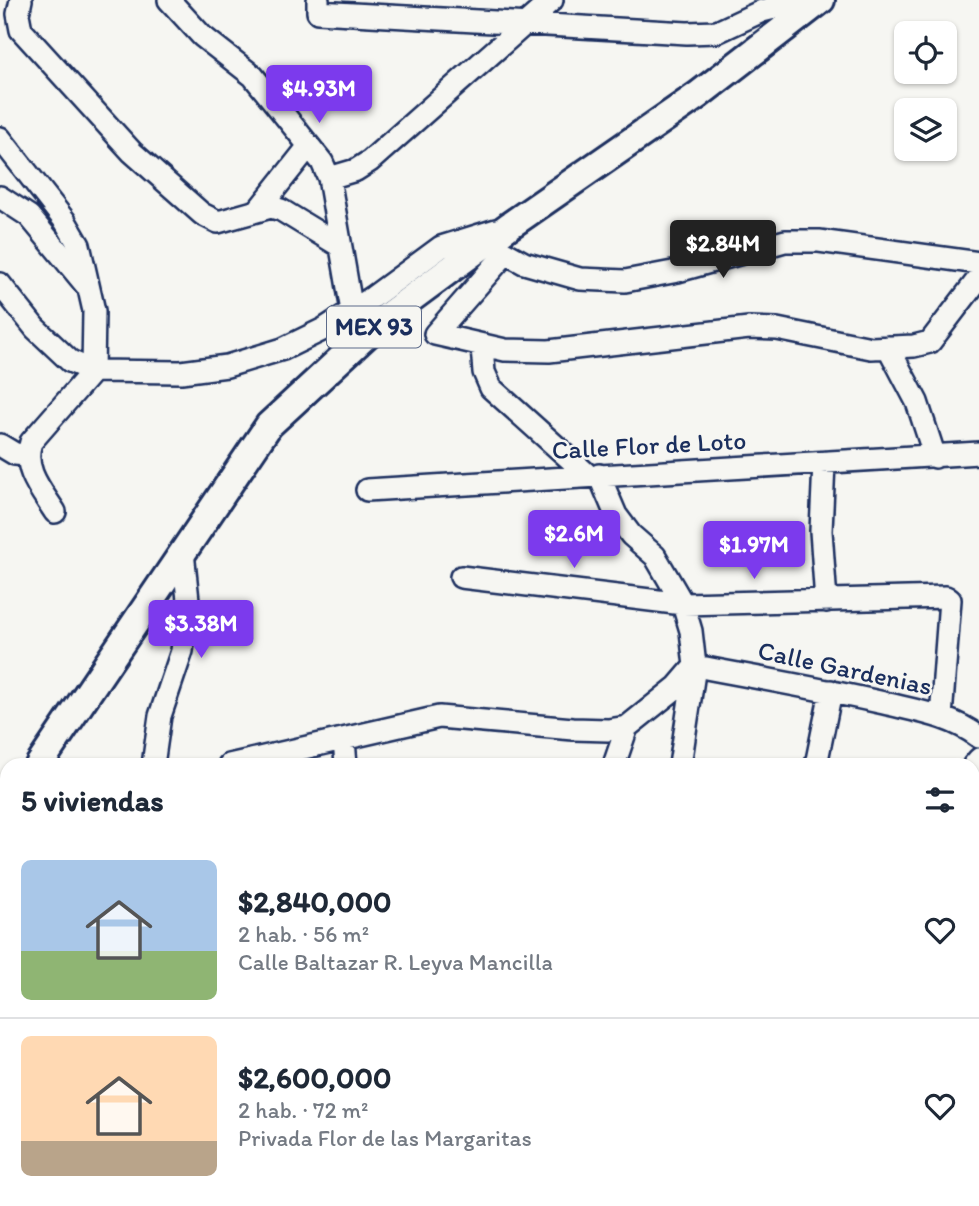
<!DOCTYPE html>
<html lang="es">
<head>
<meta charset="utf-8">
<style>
  :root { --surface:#fff; --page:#f2f2f3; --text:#1f2937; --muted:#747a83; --line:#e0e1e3; --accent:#7c3aed }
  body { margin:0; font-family:Itim,sans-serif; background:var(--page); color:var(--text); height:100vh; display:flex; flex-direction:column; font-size:26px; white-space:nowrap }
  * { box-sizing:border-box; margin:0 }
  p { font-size:23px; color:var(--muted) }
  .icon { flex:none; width:38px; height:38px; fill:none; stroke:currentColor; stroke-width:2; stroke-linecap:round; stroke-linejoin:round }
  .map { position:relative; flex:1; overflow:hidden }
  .drawer { position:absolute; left:0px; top:758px; width:980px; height:450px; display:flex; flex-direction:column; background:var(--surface); border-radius:21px 21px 0 0; box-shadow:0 2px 5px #0004 }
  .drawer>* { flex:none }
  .buttons { position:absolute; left:894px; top:21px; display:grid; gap:14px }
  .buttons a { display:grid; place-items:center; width:63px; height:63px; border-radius:10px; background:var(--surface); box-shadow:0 2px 5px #0004; font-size:35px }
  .price { position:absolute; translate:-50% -60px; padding:0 16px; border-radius:7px; background:var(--accent); color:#fff; font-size:23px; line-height:46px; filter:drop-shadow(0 2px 4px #0008) }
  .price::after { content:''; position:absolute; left:50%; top:42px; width:21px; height:16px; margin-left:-10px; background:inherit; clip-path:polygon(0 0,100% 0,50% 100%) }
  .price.selected { background:#222; color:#fff }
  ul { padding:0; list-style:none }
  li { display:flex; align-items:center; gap:21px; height:175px; padding:0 21px }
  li+li { border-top:2px solid var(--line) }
  li span { display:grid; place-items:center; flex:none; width:196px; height:140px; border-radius:10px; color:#555 }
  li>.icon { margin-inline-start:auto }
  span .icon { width:84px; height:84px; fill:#fffc; stroke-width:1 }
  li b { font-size:30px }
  h2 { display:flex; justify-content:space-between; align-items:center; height:84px; padding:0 21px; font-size:30px }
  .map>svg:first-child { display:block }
  .pitch { fill:#d6d9dd; stroke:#78849e; stroke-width:2 }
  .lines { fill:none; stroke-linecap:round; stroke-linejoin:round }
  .minor-casing { stroke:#1b2f5e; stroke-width:26 }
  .major-casing { stroke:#1b2f5e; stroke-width:32 }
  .minor { stroke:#f6f6f2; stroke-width:21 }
  .major { stroke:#f6f6f2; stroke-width:26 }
  .labels { text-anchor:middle; stroke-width:5; stroke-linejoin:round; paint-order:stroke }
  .shield { fill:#f6f6f2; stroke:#5d6b8a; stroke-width:2 }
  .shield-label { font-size:24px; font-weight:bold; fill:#1b2f5e }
  .street-label { font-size:26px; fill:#1b2f5e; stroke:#f6f6f2 }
</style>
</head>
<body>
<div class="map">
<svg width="979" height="1206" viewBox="0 0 979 1206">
  <rect width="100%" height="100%" fill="#f6f6f2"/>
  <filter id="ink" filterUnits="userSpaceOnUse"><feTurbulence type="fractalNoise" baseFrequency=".0143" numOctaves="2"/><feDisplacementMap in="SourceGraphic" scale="14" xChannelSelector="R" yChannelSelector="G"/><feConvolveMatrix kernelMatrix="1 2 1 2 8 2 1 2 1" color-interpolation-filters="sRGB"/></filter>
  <g filter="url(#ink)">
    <path class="pitch" d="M 973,1198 L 979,1198 L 979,1206 L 840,1206 L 840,1201 L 973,1200 Z"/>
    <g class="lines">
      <defs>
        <path id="minor" d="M 21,0 L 18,14 L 21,30 L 132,152 L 202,214 L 218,222 L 271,207 L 281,210 L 340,246
          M 169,0 L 202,36 L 253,76 L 322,162 L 329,178 L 352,311
          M 318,0 L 318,12 L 687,33 L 717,32 L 762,11 L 806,0
          M 0,138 L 65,221 L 79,245 L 94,311 L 93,371 L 31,442 C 22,469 41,490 55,512
          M 329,178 L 356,170 L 370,161 L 552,0
          M 0,197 L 29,216 L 86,285
          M 259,209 L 309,146
          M 495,247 L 524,263 L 580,279 L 625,281 L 678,271 L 785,241 L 819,241 L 979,263
          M 506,253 L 435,334 L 505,350 L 549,351 L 749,328 L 777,329 L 871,348 L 914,346 L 930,342 L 979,278
          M 0,284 L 35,328 L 70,361 L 93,371 L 181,372 L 227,366 L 283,349 L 324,329 L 373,297 L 441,247 L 496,230
          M 482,347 L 484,372 L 491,388 L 589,476
          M 888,347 L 917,402 L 935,457
          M 0,445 L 15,454 L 27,455
          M 824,463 L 821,531 L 826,601
          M 599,475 L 616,515 L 631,535 L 655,556 L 683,604 L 691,631 L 695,666 L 680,765
          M 367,490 L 979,453
          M 461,577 L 683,604 L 946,597 L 950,600 L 941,717
          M 344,740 L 346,765
          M 153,765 L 160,716 L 182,651 L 188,600 L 183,552
          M 229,765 L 439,717 L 573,729 L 608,730 L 627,727 L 677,687 L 695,666 C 759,678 822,689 884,703 C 917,711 952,716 979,737
          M 614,765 L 627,727
          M 816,765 L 831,691
          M 973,766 L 979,759
          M 973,933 L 979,920
          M 0,1051 L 7,1054
          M 0,1091 L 7,1073
          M 0,1202 L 84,1203 L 87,1206
          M 767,1206 L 775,1200"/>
        <path id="major" d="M 39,765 L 269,425 L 386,317 L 509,226 L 698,95 L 821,0
          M 0,818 L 7,809"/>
      </defs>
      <use href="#minor" class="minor-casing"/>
      <use href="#major" class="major-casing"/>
      <use href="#minor" class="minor"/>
      <use href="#major" class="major"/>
    </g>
  </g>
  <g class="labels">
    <rect class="shield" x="327" y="306.5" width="94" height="41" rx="5"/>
    <g class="shield-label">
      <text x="374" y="335">MEX 93</text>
    </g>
    <g class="street-label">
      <text transform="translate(649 445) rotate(-3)" y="9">Calle Flor de Loto</text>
      <text transform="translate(845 668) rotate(12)" y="9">Calle Gardenias</text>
    </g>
  </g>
</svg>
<div class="buttons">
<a><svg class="icon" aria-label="locate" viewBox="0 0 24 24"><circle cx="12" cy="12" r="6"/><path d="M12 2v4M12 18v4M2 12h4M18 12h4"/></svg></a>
<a><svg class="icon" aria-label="layers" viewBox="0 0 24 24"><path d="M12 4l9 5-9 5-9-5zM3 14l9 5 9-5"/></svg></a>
</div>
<b class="price" style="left:319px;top:125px">$4.93M</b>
<b class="price selected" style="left:723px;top:280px">$2.84M</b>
<b class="price" style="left:574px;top:570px">$2.6M</b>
<b class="price" style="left:754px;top:581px">$1.97M</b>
<b class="price" style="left:201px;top:660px">$3.38M</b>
<section class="drawer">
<h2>5 viviendas<svg class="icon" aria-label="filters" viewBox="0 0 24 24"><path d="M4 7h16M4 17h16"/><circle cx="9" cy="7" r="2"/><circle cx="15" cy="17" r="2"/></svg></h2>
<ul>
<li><span style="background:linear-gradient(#a9c7e8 65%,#8fb573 0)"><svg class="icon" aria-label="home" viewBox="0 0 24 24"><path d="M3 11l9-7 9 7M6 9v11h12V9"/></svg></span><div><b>$2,840,000</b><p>2 hab. · 56 m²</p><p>Calle Baltazar R. Leyva Mancilla</p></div><svg class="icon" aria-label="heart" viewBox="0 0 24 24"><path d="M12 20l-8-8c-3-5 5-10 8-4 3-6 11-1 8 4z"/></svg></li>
<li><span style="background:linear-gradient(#ffd9b3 75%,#b9a48a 0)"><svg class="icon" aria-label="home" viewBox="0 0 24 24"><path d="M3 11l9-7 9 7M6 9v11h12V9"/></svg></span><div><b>$2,600,000</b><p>2 hab. · 72 m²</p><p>Privada Flor de las Margaritas</p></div><svg class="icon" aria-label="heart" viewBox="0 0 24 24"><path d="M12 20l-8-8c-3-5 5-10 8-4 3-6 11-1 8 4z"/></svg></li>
</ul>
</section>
</div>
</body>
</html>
